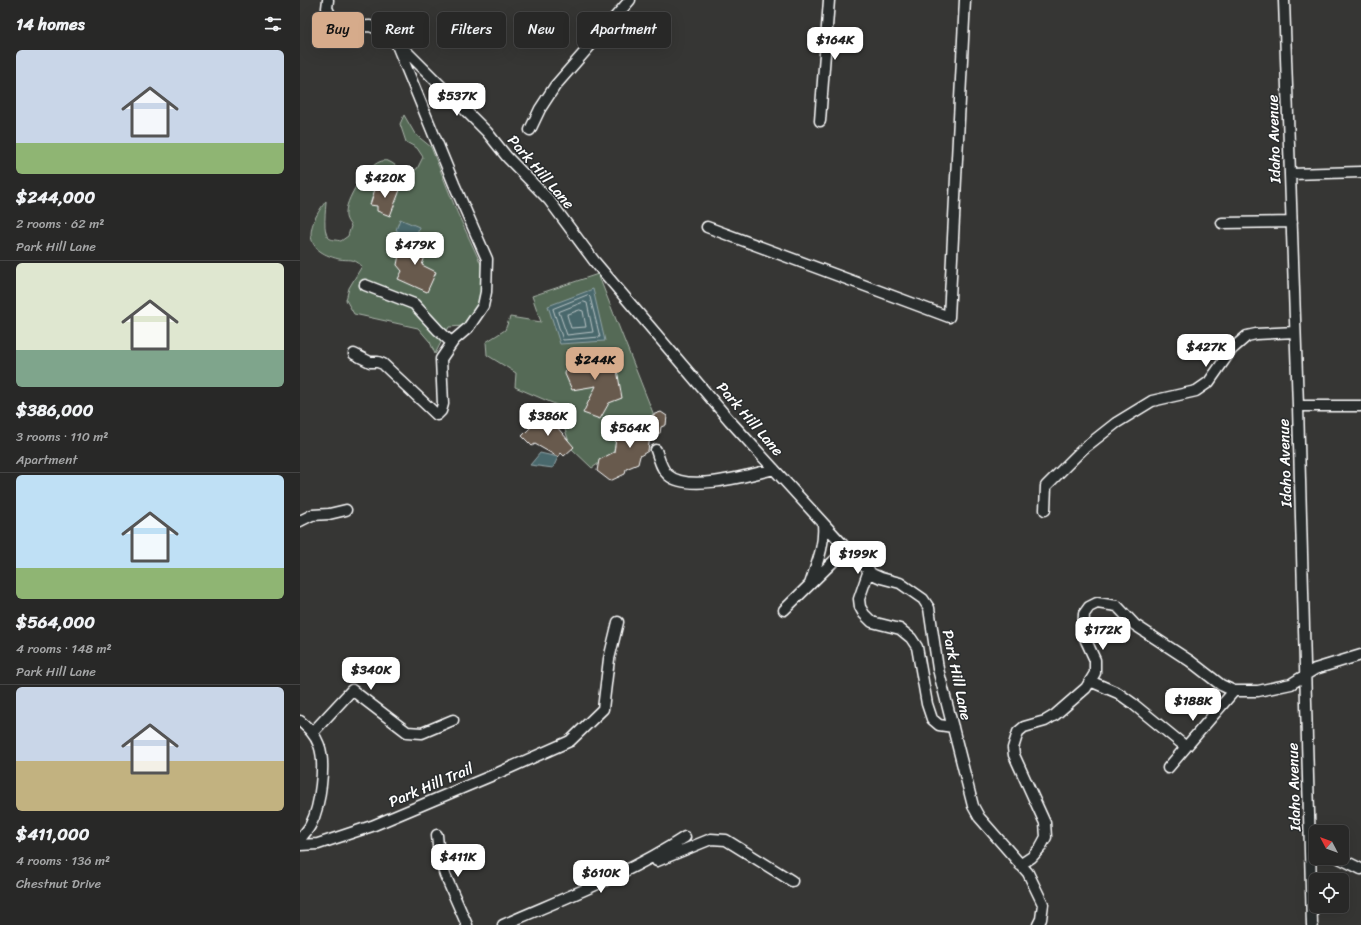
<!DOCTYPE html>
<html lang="en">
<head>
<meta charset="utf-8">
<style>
  :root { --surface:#282827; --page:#30302f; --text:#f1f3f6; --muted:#a5a6a7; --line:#444; --accent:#d6ab8b }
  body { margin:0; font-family:Sriracha,sans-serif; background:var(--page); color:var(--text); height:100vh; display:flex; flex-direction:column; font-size:15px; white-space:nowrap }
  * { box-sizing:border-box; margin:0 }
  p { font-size:13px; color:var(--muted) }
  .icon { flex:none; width:22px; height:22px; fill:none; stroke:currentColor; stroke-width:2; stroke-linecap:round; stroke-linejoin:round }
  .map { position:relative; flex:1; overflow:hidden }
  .sheet { display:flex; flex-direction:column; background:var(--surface); width:300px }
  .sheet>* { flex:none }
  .top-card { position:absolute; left:12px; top:12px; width:380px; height:36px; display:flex; gap:8px }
  .needle { width:26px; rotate:311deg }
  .buttons { position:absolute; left:1009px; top:825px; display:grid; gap:8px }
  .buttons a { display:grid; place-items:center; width:40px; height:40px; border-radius:6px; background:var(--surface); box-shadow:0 4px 16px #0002,0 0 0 1px var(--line); font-size:20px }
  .price { position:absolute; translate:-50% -34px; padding:0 9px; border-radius:8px; background:#fff; color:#222; font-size:13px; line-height:26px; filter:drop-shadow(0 1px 2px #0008) }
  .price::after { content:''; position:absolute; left:50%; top:24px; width:12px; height:9px; margin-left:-6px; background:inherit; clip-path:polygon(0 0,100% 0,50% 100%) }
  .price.selected { background:var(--accent); color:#111 }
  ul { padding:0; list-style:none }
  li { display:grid; align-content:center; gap:8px; height:212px; padding:0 16px }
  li+li { border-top:1px solid var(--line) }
  li span { display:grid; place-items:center; height:124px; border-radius:6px; color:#555 }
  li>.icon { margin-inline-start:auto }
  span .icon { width:72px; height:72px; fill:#fffc; stroke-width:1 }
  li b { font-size:17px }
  h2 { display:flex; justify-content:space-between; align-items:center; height:48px; padding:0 16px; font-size:17px }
  .pill { padding:0 14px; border-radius:6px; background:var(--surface); box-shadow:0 4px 16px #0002,0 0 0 1px var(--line); font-size:14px; line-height:36px }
  .pill.selected { background:var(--accent); color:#111 }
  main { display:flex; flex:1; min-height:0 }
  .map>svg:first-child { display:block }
  .green { fill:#556a56; stroke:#aab4aa }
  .water { fill:#4a686c; stroke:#92a4a7 }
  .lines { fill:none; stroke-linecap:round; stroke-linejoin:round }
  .shore { stroke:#b7c3c4; stroke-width:1 }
  .building { fill:#675a4e; stroke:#fff }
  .minor-casing { stroke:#fff; stroke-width:13 }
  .minor { stroke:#2a2d2e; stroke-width:10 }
  .labels { text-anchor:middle; stroke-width:3; stroke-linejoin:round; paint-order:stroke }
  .street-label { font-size:15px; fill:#fff; stroke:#2a2d2e }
</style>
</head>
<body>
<main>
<section class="sheet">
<h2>14 homes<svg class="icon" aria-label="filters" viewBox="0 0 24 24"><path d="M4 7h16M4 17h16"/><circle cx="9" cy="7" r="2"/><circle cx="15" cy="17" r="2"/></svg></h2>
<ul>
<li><span style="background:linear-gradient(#c9d6e8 75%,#8fb573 0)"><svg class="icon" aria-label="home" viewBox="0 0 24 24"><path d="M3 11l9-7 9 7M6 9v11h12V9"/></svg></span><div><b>$244,000</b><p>2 rooms · 62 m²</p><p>Park Hill Lane</p></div></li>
<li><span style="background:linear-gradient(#dfe7d0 70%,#7fa58c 0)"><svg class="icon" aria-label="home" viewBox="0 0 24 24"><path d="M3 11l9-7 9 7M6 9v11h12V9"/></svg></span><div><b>$386,000</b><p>3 rooms · 110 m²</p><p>Apartment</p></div></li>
<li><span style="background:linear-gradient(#bfe0f5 75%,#8fb573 0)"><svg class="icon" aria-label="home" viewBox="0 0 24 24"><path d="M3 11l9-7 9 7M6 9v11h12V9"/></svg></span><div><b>$564,000</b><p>4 rooms · 148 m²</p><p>Park Hill Lane</p></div></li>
<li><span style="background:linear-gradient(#c9d6e8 60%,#c2b280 0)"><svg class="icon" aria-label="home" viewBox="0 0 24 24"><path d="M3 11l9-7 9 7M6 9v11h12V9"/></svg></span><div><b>$411,000</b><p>4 rooms · 136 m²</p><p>Chestnut Drive</p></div></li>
</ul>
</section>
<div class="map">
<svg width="1061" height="925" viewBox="0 0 1061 925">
  <rect width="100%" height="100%" fill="#363634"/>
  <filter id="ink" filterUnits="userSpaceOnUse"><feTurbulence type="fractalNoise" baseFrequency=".025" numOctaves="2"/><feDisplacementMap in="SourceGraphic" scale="8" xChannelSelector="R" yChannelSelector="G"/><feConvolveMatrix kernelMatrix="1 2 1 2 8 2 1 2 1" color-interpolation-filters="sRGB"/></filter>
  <g filter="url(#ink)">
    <path class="green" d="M 104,115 L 115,134 L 131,147 L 157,212 L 186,275 L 181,298 L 172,317 L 163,326 L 149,327 L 135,354 L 130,342 L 118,328 L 54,314 L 46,300 L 49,288 L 62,266 C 52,257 50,261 39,259 C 1,250 7,226 26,201 C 26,209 22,233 29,238 C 31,240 37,240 41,241 L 48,236 L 51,226 C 48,222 45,218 46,212 C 46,198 71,156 88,161 C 93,163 99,168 104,172 L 117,169 L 123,157 L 117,148 L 106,142 L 100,124 Z
      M 298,274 L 357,423 L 292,468 L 271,448 L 257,405 L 215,387 L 216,373 L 187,355 L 186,342 L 205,330 L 210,317 L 241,322 L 232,296 Z"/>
    <path class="water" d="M 100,219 L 119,227 L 115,241 L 96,230 Z
      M 293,289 L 305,341 L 260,344 L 248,306 Z
      M 240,453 L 258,457 L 253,468 L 230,465 Z"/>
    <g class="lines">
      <path class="shore" d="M 288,295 L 290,297 L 300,337 L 263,340 L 253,309 Z
        M 284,302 L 287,303 L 293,332 L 267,335 L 259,312 Z
        M 280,310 L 283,311 L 286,327 L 271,328 L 267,315 Z"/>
    </g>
    <path class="building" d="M 85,185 L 100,190 L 90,216 L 77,211 L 77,206 L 70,205 L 76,186 L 84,189 Z
      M 111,239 L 129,245 L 122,265 L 136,272 L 127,292 L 98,279 L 102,271 L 97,265 L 100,250 L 107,252 Z
      M 303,353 L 316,364 L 322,398 L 309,403 L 300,419 L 283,413 L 296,386 L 272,390 L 265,374 L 268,358 Z
      M 361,412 L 367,416 L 366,425 L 361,427 L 360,433 L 350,436 L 348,451 L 340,456 L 338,464 L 326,469 L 325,474 L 310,481 L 297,471 L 299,460 L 314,452 L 316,439 L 324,436 L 328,440 L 340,433 L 342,425 L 352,420 L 352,415 Z
      M 245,413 L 274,447 L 264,456 L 261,453 L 258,457 L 235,444 L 232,446 L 222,436 Z"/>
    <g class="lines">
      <defs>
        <path id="minor" d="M 28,0 L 27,8 L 34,23 L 46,27 L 70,26 L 85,32 L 96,41 L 187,132 L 207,157 L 249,200 L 295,262 L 430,421 L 545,547 L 572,574 L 581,578 L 600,583 L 623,599 L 629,608 L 638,669 L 673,806 L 679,817 L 728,873 L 743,904 L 741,919 L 738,925
          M 984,0 L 998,406 L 1012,925
          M 520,121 L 529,0
          M 230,130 L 240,109 L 255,86 L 330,0
          M 991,174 L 1061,172
          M 922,223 L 992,222
          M 407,227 L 649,317 L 665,0
          M 65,285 L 114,304 L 138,330 L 152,343
          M 54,354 L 70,362 L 78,362 L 83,364 L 137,415 L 141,411 L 143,404 L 141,359 L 154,340 L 168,328 L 183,306 L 186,292 L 187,259 L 154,184 L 97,45
          M 998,406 L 1061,406
          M 356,450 C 359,458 361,469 368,475 C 388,493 450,475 474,469
          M 745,510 L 746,486 L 783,449 L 816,423 L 852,401 L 896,391 L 909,382 L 932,349 L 947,336 L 956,334 L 995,332
          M 0,521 L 12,515 L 29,514 L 46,510
          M 569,570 L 559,599 L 560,607 L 564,614 L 572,622 L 600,629 L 611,638 L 617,647 L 627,704 L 632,719 L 639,725 L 653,727
          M 510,584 C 517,563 525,545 523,524
          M 484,610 L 546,549
          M 790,681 L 818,693 L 832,703 L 886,747
          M 0,721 C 8,728 15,734 19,745 C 26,763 20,807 11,824 C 9,829 4,834 0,839
          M 13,732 L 52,690 L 107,732 L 122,733 L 153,720
          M 868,768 L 934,691
          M 137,835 L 139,856 L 145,875 L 167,925
          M 0,845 L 18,844 L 72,826 L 198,773 L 270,741 L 303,709 L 309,659 L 318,622
          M 1039,858 L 1061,869
          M 357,861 L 411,839 L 426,840 L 492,881
          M 720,865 L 732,857 L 740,848 L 746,837 L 745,823 L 714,755 L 713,748 L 718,732 L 724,727 L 745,721 L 755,715 L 786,688 L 795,673 L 795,660 L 783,634 L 784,614 L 789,607 L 797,603 L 817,606 L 835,625 L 890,661 L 921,685 L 934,691 L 958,691 L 991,684 L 1015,669 L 1061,655
          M 203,925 C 264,898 329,874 385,837"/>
      </defs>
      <use href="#minor" class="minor-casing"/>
      <use href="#minor" class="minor"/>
    </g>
  </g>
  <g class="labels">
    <g class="street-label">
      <text transform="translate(974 139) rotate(-92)" y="5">Idaho Avenue</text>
      <text transform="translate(241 172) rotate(49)" y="5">Park Hill Lane</text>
      <text transform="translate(450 419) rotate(49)" y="5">Park Hill Lane</text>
      <text transform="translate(985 463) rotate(-92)" y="5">Idaho Avenue</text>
      <text transform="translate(657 675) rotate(78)" y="5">Park Hill Lane</text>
      <text transform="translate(131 785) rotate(-23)" y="5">Park Hill Trail</text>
      <text transform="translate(994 787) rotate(-92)" y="5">Idaho Avenue</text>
    </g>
  </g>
</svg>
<div class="buttons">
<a><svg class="needle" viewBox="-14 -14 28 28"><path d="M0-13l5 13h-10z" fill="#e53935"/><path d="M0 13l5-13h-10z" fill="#a5a6a7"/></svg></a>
<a><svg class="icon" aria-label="locate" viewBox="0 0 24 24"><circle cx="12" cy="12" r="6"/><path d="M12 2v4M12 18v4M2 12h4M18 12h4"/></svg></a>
</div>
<b class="price" style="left:535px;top:61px">$164K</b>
<b class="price" style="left:157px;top:117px">$537K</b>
<b class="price" style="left:85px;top:199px">$420K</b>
<b class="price" style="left:115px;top:266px">$479K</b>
<b class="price" style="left:906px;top:368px">$427K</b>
<b class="price selected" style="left:295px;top:381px">$244K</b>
<b class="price" style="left:248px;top:437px">$386K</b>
<b class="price" style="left:330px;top:449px">$564K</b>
<b class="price" style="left:558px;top:575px">$199K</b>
<b class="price" style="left:803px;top:651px">$172K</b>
<b class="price" style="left:71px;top:691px">$340K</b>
<b class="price" style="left:893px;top:722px">$188K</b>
<b class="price" style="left:158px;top:878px">$411K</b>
<b class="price" style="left:301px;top:894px">$610K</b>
<div class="top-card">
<a class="pill selected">Buy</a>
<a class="pill">Rent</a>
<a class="pill">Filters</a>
<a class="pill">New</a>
<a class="pill">Apartment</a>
</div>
</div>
</main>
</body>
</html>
